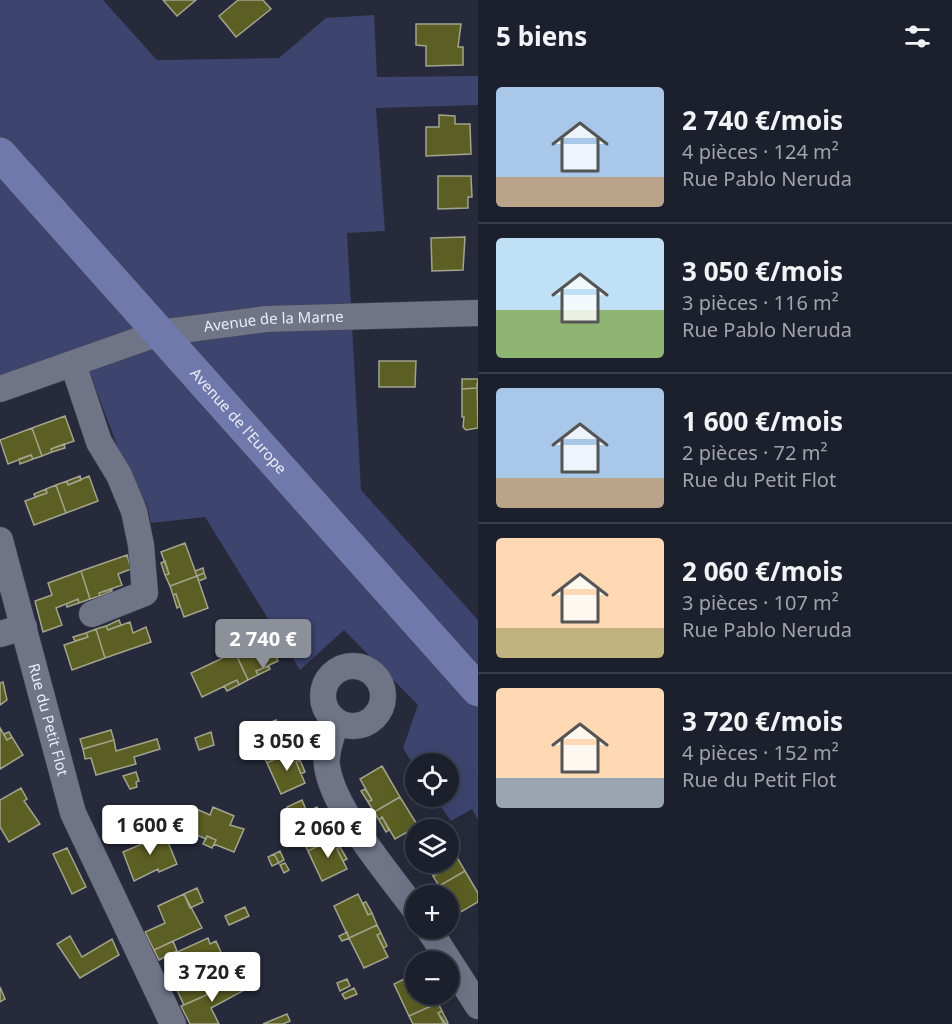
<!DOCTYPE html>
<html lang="fr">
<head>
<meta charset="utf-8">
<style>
  :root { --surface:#1c202c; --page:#252834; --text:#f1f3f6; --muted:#a0a3a9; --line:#3a3e48; --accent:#8c9099 }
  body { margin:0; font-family:"Noto Sans",sans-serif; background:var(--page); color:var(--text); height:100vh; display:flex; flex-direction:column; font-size:22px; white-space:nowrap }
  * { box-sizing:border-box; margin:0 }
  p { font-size:20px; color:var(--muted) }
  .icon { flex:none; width:33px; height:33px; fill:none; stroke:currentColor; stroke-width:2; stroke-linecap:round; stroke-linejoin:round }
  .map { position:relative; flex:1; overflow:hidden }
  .panel { display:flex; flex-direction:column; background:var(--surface); width:474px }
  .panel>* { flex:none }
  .controls { position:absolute; left:405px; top:753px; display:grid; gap:12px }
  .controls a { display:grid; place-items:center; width:54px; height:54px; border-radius:50%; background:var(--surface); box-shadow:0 6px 24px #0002,0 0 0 2px var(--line); font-size:30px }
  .price { position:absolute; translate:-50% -51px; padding:0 14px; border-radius:6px; background:#fff; color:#222; font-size:20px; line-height:39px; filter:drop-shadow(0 2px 3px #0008) }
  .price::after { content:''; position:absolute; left:50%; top:36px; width:18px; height:14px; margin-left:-9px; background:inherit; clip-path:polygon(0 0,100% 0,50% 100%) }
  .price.current { background:var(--accent); color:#fff }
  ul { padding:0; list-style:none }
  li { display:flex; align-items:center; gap:18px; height:150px; padding:0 18px }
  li+li { border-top:2px solid var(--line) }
  li span { display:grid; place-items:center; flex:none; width:168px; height:120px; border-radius:6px; color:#555 }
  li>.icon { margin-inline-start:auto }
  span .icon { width:72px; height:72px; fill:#fffc; stroke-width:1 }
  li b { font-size:26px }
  h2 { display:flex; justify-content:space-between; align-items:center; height:72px; padding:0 18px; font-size:26px }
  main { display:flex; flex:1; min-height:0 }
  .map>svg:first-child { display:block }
  .green { fill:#3d446e }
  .building { fill:#5c5f23; stroke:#a2a48e; stroke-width:1.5 }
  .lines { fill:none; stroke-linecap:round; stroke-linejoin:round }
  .minor-casing { stroke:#444654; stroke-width:27 }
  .primary-casing { stroke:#444654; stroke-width:34 }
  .minor { stroke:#6f7487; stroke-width:26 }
  .primary { stroke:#7079ab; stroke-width:33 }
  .labels { text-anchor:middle; stroke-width:4.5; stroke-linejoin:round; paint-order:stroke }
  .street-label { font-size:15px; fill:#eaecf7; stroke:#11131a }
</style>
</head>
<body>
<main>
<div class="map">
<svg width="478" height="1024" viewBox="0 0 478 1024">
  <rect width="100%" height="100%" fill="#262a3a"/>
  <path class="green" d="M 0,0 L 103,0 L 157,60 L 279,58 L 326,18 L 374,15 L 377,77 L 478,76 L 478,105 L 376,108 L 385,231 L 347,233 L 361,490 L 478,620 L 478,820 L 472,809 L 451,821 L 434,797 L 448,796 L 448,764 L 416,764 L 415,768 L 403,748 L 418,705 L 344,630 L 300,670 L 205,517 L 151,523 L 147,505 L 126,469 L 81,350 L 0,378 Z"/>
  <path class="building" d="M 163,0 L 196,0 L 177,16 Z
    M 238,0 L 263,0 L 271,9 L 236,37 L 219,16 Z
    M 416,24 L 461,24 L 458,47 L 463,47 L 463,65 L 426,66 L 426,46 L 416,45 Z
    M 439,115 L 455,116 L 455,124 L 470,124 L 471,154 L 426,156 L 426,127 L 439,127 Z
    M 438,176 L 471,176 L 472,197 L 468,197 L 468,208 L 438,209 Z
    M 465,237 L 463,270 L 432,271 L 431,238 Z
    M 379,361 L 416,361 L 415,387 L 379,387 Z
    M 462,379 L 478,379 L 477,388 L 462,389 Z
    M 477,383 L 478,428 L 466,430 L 463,427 L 464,417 L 462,417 L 462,389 L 477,388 Z
    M 65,416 L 74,441 L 51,449 L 52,452 L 42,456 L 32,428 Z
    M 32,428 L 42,456 L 33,459 L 31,455 L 8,464 L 0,440 Z
    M 64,444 L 65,448 L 52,452 L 51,449 Z
    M 31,455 L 33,459 L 20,464 L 19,459 Z
    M 80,476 L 81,480 L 68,485 L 67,481 Z
    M 89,476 L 98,501 L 66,513 L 56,485 L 67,481 L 68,485 Z
    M 56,485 L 66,513 L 34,525 L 25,501 L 47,493 L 46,489 Z
    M 46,489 L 47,493 L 35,497 L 34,494 Z
    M 185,543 L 197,576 L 170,586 L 165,575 L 169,574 L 161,552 Z
    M 127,555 L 131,569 L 118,574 L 122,585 L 99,593 L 100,596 L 90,599 L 81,571 Z
    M 165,561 L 169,574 L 165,575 L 161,563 Z
    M 203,568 L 204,573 L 197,576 L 195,571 Z
    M 81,571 L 90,599 L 79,603 L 78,599 L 56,608 L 62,625 L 43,632 L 35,601 L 52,595 L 48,583 Z
    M 204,573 L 206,578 L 199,581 L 197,576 Z
    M 197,576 L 208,608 L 184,617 L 176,594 L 173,595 L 170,586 Z
    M 112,589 L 112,591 L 100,596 L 99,593 Z
    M 176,594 L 180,606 L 177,608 L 173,595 Z
    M 78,599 L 79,603 L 67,607 L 66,604 Z
    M 119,620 L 121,625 L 108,630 L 106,626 Z
    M 130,622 L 133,633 L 146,627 L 151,642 L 105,658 L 96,629 L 106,626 L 108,630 Z
    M 96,629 L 105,658 L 72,670 L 64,645 L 88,637 L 86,633 Z
    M 86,633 L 88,637 L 75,641 L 73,637 Z
    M 268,637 L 278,661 L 256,671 L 258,675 L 248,680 L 235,652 Z
    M 235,652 L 248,680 L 239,685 L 237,680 L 202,697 L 191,673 Z
    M 269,666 L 270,669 L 258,675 L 256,671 Z
    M 237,680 L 239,685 L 227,691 L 224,686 Z
    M 3,682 L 7,700 L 0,705 L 0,683 Z
    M 276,720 L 286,741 L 290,739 L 294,750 L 267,763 L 251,731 Z
    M 284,727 L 290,739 L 286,741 L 280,729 Z
    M 0,728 L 7,740 L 12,737 L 23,755 L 0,769 Z
    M 111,730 L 114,740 L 83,749 L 80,739 Z
    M 9,732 L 12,737 L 7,740 L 4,734 Z
    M 211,732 L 214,745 L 199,750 L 195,738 Z
    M 157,739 L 160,749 L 134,757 L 136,764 L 96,775 L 91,758 L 85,759 L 83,749 L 114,740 L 116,751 Z
    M 294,750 L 300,760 L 296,762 L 305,783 L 281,794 L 267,763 Z
    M 300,760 L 305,772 L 301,774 L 296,762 Z
    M 382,766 L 400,797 L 374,812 L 368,802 L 372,800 L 360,779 Z
    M 136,772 L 139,781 L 136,782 L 137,787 L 130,789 L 123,776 Z
    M 21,788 L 27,799 L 24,801 L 40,824 L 9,842 L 0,827 L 0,800 Z
    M 365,789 L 372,800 L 368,802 L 361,791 Z
    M 400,797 L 418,826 L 395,839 L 382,817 L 379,820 L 374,812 Z
    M 302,800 L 307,812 L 317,807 L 327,829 L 331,827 L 336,837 L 308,851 L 287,807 Z
    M 192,807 L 210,815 L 213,807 L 234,816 L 230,825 L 244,829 L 234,852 L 214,844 L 216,840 L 207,836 L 206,839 L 190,832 L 194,822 L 187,819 Z
    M 325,815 L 331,827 L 327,829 L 321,817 Z
    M 382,817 L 389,830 L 386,832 L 379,820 Z
    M 163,830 L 177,864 L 159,872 L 158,869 L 134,881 L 123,852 L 149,841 L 147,837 Z
    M 207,836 L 216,840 L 212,848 L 203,844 Z
    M 336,837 L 340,847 L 337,849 L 347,869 L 322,881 L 308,851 Z
    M 448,842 L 465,871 L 439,886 L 433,876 L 437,874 L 430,862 L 448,862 Z
    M 340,847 L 347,859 L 343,861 L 337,849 Z
    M 67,848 L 86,887 L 72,894 L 53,854 Z
    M 280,851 L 284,860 L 279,863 L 274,854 Z
    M 274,854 L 279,863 L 272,866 L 268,857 Z
    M 285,863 L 289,870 L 284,873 L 280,865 Z
    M 431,863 L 437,874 L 433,876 L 427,865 Z
    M 465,871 L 478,893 L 478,902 L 459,913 L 446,890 L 443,892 L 439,886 Z
    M 197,888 L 203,902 L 190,908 L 184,894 Z
    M 446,890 L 453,903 L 450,905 L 448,896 L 443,892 Z
    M 184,894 L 202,928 L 154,950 L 145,932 L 165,923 L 158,906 Z
    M 358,894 L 368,915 L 372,913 L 377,925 L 349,938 L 334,906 Z
    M 366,902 L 372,913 L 368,915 L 363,903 Z
    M 245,907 L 249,916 L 229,925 L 225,916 Z
    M 377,925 L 381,933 L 377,935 L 388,957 L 364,968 L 349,938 Z
    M 347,932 L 349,938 L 342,941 L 339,936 Z
    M 381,933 L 387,946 L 384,948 L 377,935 Z
    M 70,936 L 82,957 L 112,939 L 119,955 L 80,978 L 57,944 Z
    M 208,938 L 210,944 L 216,941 L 221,952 L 174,973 L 166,957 Z
    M 173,941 L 177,951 L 159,960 L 154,950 Z
    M 208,957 L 218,978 L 236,970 L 240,980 L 184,1005 L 176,988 L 180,987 L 174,973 Z
    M 242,971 L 245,978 L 240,980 L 237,973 Z
    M 416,973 L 416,994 L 434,994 L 438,1003 L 409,1016 L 394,984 Z
    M 248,977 L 252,986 L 211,1008 L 219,1024 L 190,1024 L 181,1006 Z
    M 347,979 L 350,986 L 340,991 L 337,983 Z
    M 0,987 L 5,999 L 0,1002 Z
    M 354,988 L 357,994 L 345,999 L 342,994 Z
    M 438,1003 L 442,1011 L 438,1013 L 444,1024 L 413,1024 L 409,1016 Z
    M 442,1011 L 448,1023 L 446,1024 L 438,1013 Z
    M 287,1014 L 290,1021 L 283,1024 L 263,1024 Z"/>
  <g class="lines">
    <defs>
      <g id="minor">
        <path d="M 73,364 L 99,442 L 119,475 L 134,511 L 141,545 L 145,593 L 92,614"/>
        <path id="s1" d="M 0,389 L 159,333 L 266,319 L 478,313"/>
        <path id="s2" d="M 0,540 L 73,813 L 173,1024"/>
        <path d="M 0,634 L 24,627"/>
        <circle cx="353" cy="696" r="30"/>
        <path d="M 336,722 C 332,736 325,752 327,766 C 333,810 389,874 416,911"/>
        <path d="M 428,928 L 478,1006"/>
      </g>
      <g id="primary">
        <path id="s3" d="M 0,154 L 478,690"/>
      </g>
    </defs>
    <use href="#minor" class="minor-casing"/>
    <use href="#primary" class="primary-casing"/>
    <use href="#minor" class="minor"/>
    <use href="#primary" class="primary"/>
  </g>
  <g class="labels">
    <g class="street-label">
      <text dy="5" stroke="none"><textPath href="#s1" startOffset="284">Avenue de la Marne</textPath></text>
      <text dy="5" stroke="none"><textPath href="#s3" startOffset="358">Avenue de l'Europe</textPath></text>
      <text dy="5" stroke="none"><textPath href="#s2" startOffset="186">Rue du Petit Flot</textPath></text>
    </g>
  </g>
</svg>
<div class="controls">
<a><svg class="icon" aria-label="locate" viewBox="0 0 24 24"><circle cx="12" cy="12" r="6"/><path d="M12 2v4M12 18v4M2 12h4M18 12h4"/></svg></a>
<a><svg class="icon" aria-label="layers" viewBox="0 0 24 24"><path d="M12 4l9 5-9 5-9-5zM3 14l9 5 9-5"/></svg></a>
<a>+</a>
<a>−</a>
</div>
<b class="price current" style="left:263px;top:670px">2 740 €</b>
<b class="price" style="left:287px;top:772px">3 050 €</b>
<b class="price" style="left:150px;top:856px">1 600 €</b>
<b class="price" style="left:328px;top:859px">2 060 €</b>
<b class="price" style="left:212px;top:1003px">3 720 €</b>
</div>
<section class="panel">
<h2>5 biens<svg class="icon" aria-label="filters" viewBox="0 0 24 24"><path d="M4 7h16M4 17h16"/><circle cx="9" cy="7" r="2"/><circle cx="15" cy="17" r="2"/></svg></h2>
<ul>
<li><span style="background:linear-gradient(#a9c7e8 75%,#b9a48a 0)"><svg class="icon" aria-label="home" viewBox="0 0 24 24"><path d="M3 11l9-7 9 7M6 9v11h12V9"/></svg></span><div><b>2 740 €/mois</b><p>4 pièces · 124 m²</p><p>Rue Pablo Neruda</p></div></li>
<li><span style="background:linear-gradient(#bfe0f5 60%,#8fb573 0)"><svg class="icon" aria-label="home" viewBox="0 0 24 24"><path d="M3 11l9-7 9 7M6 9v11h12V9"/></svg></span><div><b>3 050 €/mois</b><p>3 pièces · 116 m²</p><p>Rue Pablo Neruda</p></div></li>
<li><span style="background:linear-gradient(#a9c7e8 75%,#b9a48a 0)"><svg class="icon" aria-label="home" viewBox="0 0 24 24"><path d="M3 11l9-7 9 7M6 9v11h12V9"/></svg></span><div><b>1 600 €/mois</b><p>2 pièces · 72 m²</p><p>Rue du Petit Flot</p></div></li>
<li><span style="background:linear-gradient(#ffd9b3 75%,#c2b280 0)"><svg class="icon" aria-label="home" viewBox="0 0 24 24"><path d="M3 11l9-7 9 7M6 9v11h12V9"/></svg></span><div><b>2 060 €/mois</b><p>3 pièces · 107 m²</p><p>Rue Pablo Neruda</p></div></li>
<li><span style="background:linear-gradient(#ffd9b3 75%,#9aa5b1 0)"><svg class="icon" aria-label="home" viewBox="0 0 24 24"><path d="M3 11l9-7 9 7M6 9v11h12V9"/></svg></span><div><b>3 720 €/mois</b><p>4 pièces · 152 m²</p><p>Rue du Petit Flot</p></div></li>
</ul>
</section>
</main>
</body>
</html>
